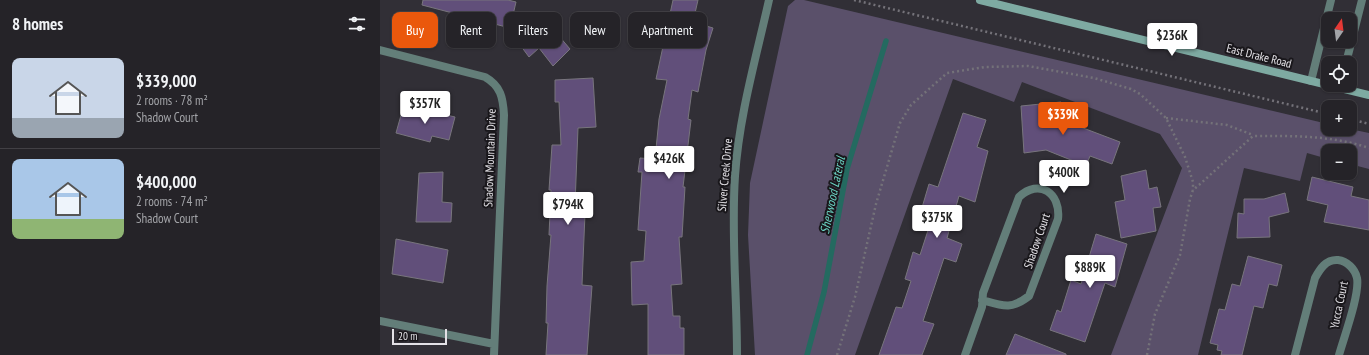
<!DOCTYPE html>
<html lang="en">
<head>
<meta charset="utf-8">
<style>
  :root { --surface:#252328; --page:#312f34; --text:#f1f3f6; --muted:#a3a4a8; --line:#424045; --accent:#ea580c }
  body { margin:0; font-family:"PT Sans Narrow",sans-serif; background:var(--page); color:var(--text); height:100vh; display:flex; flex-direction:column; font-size:15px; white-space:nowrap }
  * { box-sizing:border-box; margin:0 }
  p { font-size:13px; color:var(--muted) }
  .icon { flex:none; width:22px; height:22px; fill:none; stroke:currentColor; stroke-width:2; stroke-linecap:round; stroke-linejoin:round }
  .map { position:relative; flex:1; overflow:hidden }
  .panel { display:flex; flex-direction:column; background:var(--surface); width:380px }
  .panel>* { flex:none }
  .hud { position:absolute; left:12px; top:12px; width:380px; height:36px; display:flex; gap:8px }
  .needle { width:26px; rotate:14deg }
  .controls { position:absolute; left:941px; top:12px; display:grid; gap:8px }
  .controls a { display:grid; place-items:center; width:36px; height:36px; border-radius:8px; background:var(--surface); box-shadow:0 1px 3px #0004,0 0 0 1px var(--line); font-size:20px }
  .scale { position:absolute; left:12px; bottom:10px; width:55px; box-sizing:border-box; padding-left:4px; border:2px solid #e3e1e6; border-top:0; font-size:11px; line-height:14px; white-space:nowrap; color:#e3e1e6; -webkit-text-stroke:3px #19171b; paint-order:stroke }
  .price { position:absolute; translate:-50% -34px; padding:0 9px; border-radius:4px; background:#fff; color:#222; font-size:13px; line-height:26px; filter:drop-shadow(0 1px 2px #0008) }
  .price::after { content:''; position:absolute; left:50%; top:24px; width:12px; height:9px; margin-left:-6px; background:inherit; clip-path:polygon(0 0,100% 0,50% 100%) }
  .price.current { background:var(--accent); color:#fff }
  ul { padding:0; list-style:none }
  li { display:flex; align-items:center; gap:12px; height:100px; padding:0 12px }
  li+li { border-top:1px solid var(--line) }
  li span { display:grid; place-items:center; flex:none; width:112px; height:80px; border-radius:8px; color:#555 }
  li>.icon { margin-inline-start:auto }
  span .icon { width:48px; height:48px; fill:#fffc; stroke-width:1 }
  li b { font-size:17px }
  h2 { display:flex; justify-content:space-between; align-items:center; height:48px; padding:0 12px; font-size:17px }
  .tag { padding:0 14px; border-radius:8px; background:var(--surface); box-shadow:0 1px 3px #0004,0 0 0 1px var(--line); font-size:14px; line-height:36px }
  .tag.current { background:var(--accent); color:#fff }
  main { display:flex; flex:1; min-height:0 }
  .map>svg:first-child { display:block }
  .green { fill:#5a506a }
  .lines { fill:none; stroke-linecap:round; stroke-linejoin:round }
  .stream { stroke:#246a60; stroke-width:5.5 }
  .building { fill:#614f7a; stroke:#78757d }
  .path { stroke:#747279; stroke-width:2.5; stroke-dasharray:2 3; stroke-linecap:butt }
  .minor { stroke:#637e79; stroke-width:8 }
  .secondary { stroke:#7eaaa2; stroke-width:8 }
  .labels { text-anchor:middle; stroke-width:4; stroke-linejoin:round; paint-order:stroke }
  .street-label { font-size:12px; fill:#e3e1e6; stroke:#19171b }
  .water-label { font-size:13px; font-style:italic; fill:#6bd3c3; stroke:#19171b }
</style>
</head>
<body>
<main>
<section class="panel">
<h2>8 homes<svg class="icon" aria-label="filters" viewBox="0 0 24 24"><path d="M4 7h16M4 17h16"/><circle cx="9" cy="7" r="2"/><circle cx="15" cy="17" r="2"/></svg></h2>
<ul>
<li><span style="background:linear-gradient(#c9d6e8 75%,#9aa5b1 0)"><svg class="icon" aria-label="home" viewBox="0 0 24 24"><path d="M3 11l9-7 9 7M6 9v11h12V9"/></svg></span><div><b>$339,000</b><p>2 rooms · 78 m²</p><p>Shadow Court</p></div></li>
<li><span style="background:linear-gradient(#a9c7e8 75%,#8fb573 0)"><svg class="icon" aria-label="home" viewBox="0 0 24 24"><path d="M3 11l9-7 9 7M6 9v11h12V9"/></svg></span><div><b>$400,000</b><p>2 rooms · 74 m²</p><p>Shadow Court</p></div></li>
</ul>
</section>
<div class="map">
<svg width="989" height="355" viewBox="0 0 989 355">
  <rect width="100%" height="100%" fill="#312f36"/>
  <path class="green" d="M 415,0 L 424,0 L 948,124 L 948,129 L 970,129 L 989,133 L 989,169 L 970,164 L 970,151 L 948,151 L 948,159 L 927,153 L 920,181 L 864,168 L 818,355 L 731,355 L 802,168 L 780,134 L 642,82 L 634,102 L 573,79 L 475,355 L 375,355 L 368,235 L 370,183 L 408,6 Z"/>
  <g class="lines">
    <path class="stream" d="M 427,355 L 444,292 L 467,169 L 506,41"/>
  </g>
  <path class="building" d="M 43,0 L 128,0 L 136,2 L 130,28 L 42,5 Z
    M 293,0 L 318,0 L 313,22 L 333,28 L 326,50 L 318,92 L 312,90 L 308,119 L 311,120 L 303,187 L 305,187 L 302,237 L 299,237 L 302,284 L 291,285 L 293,316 L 300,316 L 300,328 L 304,328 L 304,355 L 268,355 L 268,304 L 252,305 L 251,262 L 264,261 L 266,231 L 258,230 L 262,172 L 258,172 L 260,158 L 275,159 L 279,119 L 287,80 L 276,79 Z
    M 162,16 L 190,49 L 173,66 L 159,48 L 149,57 L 135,38 Z
    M 213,78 L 216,127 L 198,128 L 195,205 L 203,205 L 202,214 L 205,214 L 202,285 L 212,286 L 207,355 L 166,355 L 168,323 L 166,323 L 167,286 L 171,235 L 169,235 L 171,190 L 169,190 L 172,145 L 181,145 L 179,102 L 175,102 L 175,80 Z
    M 681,102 L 682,120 L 740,142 L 732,164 L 710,156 L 706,166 L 666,150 L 644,153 L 641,106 Z
    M 23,108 L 37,112 L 38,108 L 75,117 L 69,140 L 52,136 L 50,142 L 16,133 Z
    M 583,113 L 606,120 L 597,147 L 608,151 L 595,202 L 579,196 L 567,238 L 582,244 L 576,262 L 564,258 L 543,321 L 554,324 L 542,355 L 499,355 L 516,307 L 522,308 L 531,281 L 525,279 L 533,252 L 540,255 L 553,215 L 541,211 L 549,184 L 558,187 Z
    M 766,170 L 769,189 L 777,187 L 781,207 L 773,208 L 776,231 L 741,238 L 735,202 L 745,200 L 741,176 Z
    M 63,172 L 62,202 L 72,203 L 71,222 L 36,222 L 39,173 Z
    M 932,177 L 973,187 L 971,196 L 989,200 L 989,230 L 944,222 L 948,205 L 927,200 Z
    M 905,193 L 909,212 L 889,217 L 890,237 L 857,238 L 858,213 L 864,214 L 864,199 L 884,199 Z
    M 716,234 L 747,244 L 735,287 L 725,283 L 705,342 L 670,330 L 677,310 L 681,312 L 691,280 L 701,284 Z
    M 16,239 L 68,250 L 63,283 L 12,274 Z
    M 868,256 L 902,265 L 897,286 L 889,284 L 883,308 L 874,306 L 862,355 L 841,355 L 842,351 L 837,350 L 838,345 L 830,343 L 839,309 L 845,310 L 852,284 L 860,286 Z
    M 635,334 L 686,354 L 686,355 L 626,355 Z"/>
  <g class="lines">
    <path class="path" d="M 474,0 L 948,114
      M 786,118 L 847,125 L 873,135
      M 970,119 L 989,124
      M 457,355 L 475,297 L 496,204 L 520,123 L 531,105 L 567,73 L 605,67 L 648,66 L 714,78 L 751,89 L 760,94 L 786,118 L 805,157 L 813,182 L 813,190
      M 767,355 L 775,314 L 800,255 L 810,199 L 813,190 L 819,185 L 873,136 C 913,136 950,135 989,148"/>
    <path class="minor" d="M 0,50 L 105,77 C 121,86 123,98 124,115 L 114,355
      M 966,63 L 982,0
      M 931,81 L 951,0
      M 0,321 L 114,344
      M 357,355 C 357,295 351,235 355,176 C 359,116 376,58 389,0
      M 585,355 L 602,307 L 603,293 L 639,197 C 659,178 681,193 678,219 L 649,296 C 631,310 623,306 602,300
      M 915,355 L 935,278 C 940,269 946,259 958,260 C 967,261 975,269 977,278 C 980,294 964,337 959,355"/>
    <path class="secondary" d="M 600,0 L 989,95"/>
  </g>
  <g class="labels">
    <g class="street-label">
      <text transform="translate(879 56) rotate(14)" y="4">East Drake Road</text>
      <text transform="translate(110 158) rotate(-88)" y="4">Shadow Mountain Drive</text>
      <text transform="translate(345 175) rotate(-85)" y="4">Silver Creek Drive</text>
      <text transform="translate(657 241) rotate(-71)" y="4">Shadow Court</text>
      <text transform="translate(959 305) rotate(-78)" y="4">Yucca Court</text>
    </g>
    <g class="water-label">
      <text transform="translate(452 195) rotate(-78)" y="5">Sherwood Lateral</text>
    </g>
  </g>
</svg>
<div class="controls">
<a><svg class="needle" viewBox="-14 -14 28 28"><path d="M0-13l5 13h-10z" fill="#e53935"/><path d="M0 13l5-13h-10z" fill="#a3a4a8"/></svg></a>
<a><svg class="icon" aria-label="locate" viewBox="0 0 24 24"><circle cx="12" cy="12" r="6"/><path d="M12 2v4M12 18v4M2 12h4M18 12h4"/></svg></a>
<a>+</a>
<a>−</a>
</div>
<div class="scale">20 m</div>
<b class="price" style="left:792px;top:57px">$236K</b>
<b class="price" style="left:45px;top:125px">$357K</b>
<b class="price current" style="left:683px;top:136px">$339K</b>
<b class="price" style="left:289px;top:180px">$426K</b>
<b class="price" style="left:684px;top:194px">$400K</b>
<b class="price" style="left:188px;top:226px">$794K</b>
<b class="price" style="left:557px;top:239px">$375K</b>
<b class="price" style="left:710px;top:289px">$889K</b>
<div class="hud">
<a class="tag current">Buy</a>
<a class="tag">Rent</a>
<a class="tag">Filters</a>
<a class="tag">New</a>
<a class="tag">Apartment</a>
</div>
</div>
</main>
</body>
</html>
